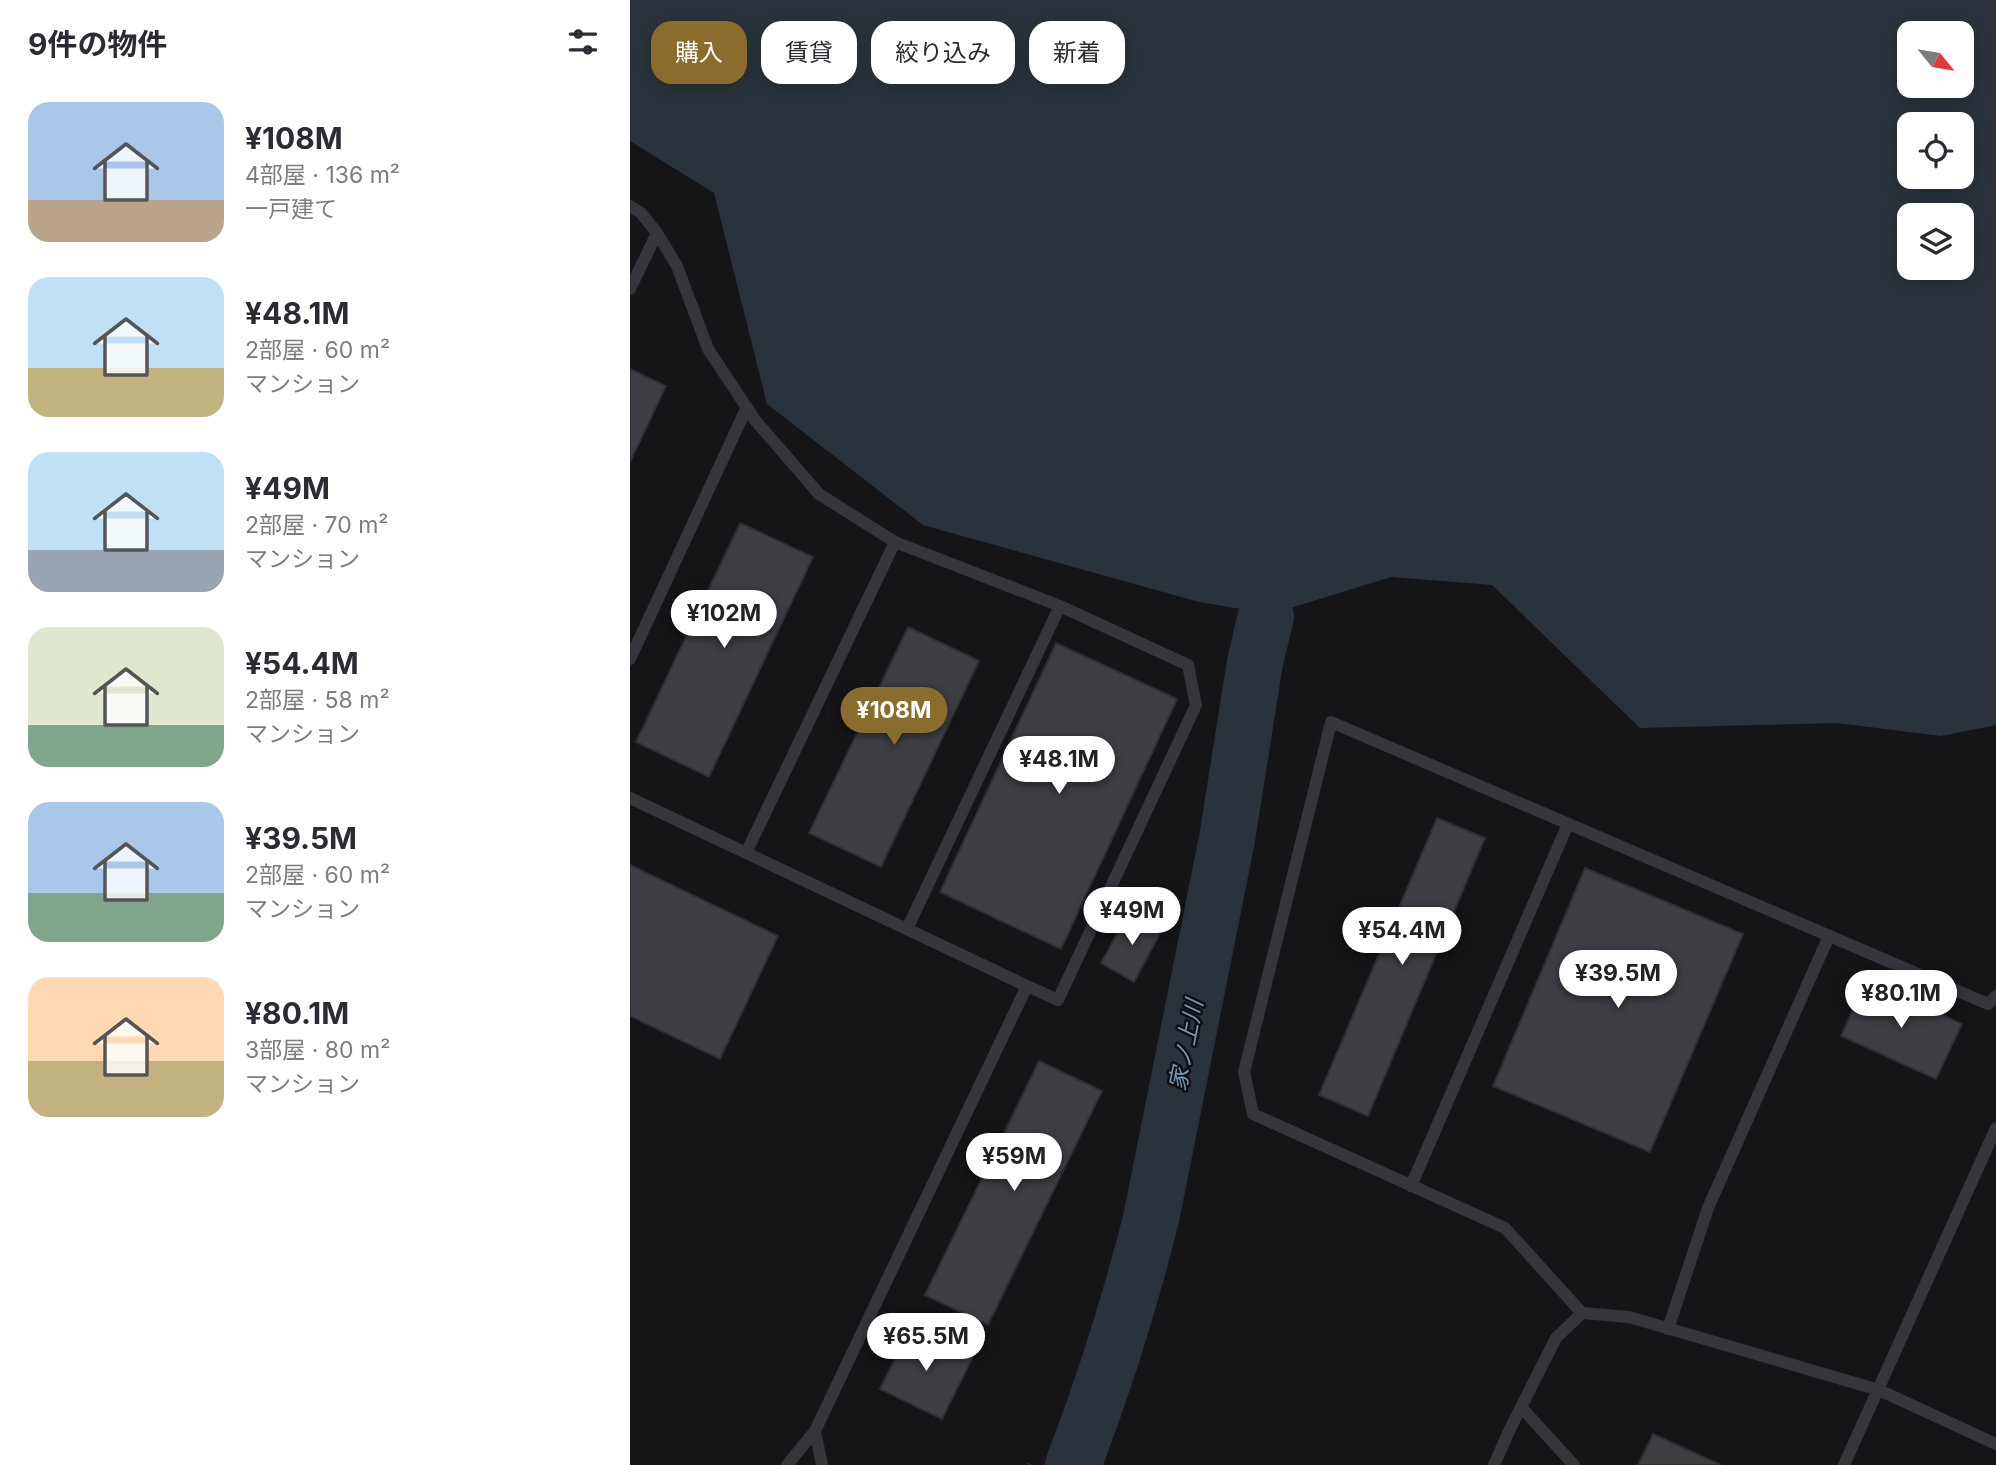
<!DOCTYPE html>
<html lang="ja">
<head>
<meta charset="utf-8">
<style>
  :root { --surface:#fff; --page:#f2f2f3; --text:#2b2b33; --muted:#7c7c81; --accent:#8a6c2c }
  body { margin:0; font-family:Inter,"Noto Sans JP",sans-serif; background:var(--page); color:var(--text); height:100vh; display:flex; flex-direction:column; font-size:26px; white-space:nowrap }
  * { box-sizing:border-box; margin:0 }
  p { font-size:23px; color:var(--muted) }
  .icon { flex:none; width:38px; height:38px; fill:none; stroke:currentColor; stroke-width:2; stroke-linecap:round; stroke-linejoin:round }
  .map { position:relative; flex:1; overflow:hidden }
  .side { display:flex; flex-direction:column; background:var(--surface); width:630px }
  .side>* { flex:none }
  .top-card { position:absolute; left:21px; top:21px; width:665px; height:63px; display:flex; gap:14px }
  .needle { width:46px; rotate:120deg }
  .buttons { position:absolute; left:1267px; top:21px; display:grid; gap:14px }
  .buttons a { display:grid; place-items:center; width:77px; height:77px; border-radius:14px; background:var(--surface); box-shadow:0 4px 18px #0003; font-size:35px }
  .price { position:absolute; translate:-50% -60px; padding:0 16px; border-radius:24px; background:#fff; color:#222; font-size:23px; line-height:46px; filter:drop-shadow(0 2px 4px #0008) }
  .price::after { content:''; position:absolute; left:50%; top:42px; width:21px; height:16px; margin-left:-10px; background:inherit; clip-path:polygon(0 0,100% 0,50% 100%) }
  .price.current { background:var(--accent); color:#fff }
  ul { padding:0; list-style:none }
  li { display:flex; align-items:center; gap:21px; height:175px; padding:0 28px }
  li span { display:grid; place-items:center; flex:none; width:196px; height:140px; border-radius:21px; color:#555 }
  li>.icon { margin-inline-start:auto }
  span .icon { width:84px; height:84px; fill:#fffc; stroke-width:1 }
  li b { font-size:30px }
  h2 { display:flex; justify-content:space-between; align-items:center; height:84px; padding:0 28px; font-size:30px }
  .tag { padding:0 24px; border-radius:21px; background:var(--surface); box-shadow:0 4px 18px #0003; font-size:24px; line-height:63px }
  .tag.current { background:var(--accent); color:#fff }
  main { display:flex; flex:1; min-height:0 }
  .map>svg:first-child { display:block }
  .water { fill:#2a333b; fill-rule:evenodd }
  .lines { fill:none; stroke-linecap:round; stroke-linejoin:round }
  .river { stroke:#2a333b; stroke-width:56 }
  .building { fill:#3e3f44; stroke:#2e2e33; stroke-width:2 }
  .path { stroke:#3b3d43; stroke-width:4.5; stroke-dasharray:3.5 5; stroke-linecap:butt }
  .service { stroke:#35363c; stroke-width:12 }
  .labels { text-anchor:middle; stroke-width:5; stroke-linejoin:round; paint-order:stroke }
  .water-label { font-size:23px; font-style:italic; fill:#7998b6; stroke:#100f12 }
</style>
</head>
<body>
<main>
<section class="side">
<h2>9件の物件<svg class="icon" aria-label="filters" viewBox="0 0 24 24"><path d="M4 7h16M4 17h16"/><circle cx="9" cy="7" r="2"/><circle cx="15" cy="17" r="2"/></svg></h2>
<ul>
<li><span style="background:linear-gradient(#a9c7e8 70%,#b9a48a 0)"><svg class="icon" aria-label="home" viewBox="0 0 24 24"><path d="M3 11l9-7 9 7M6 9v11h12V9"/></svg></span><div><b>¥108M</b><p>4部屋 · 136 m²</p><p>一戸建て</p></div></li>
<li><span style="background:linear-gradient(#bfe0f5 65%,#c2b280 0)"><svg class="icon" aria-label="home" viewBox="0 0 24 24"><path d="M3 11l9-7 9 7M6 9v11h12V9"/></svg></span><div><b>¥48.1M</b><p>2部屋 · 60 m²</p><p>マンション</p></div></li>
<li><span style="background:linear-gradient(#bfe0f5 70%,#9aa5b1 0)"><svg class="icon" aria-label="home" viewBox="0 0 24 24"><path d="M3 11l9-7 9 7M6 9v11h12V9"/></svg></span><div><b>¥49M</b><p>2部屋 · 70 m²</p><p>マンション</p></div></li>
<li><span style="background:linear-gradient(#dfe7d0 70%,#7fa58c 0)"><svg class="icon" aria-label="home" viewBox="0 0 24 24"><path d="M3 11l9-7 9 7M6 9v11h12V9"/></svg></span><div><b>¥54.4M</b><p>2部屋 · 58 m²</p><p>マンション</p></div></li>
<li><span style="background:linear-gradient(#a9c7e8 65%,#7fa58c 0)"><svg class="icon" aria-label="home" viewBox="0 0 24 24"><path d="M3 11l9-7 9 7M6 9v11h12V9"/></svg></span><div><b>¥39.5M</b><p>2部屋 · 60 m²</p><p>マンション</p></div></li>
<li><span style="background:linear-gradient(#ffd9b3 60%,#c2b280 0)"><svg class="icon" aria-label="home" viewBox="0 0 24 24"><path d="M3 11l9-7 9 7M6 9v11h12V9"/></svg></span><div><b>¥80.1M</b><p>3部屋 · 80 m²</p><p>マンション</p></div></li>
</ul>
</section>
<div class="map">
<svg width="1366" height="1465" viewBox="0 0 1366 1465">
  <rect width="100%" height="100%" fill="#151417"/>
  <path class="water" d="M 0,0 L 1366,0 L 1366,725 L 1311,736 L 1207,723 L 1010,728 L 862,585 L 761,577 L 641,614 L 569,602 L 293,525 L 137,404 L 84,193 L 0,141 ZM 1279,33 L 1332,33 L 1332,86 L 1279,86 ZM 1279,124 L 1332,124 L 1332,177 L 1279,177 ZM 1279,215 L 1332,215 L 1332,268 L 1279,268 Z"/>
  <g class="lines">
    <path class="river" d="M 443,1465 C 474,1385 500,1302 521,1219 L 597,839 L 625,662 L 636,616"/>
  </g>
  <path class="building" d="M 0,369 L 36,386 L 0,462 Z
    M 110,523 L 183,557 L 79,777 L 6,742 Z
    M 278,627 L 349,661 L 251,867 L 179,833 Z
    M 426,643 L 547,699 L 431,949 L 310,892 Z
    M 807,818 L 855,838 L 738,1116 L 689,1095 Z
    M 0,865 L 148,936 L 90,1059 L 0,1016 Z
    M 955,868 L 1113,934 L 1020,1152 L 863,1086 Z
    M 499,912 L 532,930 L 504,982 L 471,963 Z
    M 1236,980 L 1332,1024 L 1306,1079 L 1211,1036 Z
    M 409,1061 L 472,1091 L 358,1325 L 295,1295 Z
    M 281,1326 L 343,1357 L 312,1419 L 250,1389 Z
    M 1023,1434 L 1091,1465 L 1008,1465 Z"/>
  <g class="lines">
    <path class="path" d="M 399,1465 L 400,1464"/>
    <path class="service" d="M 0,206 L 11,213 L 27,233 L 47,266 L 78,349 L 125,420 L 189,494 L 265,542 L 430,606 L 558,665 L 566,705 L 428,1000 L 397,986
      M 0,289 L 27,233
      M 0,659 L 117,407
      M 0,798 L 397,986 L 185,1431
      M 116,853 L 265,542
      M 277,929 L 430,606
      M 781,1186 L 938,824
      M 952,1313 L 875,1228 L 623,1114 L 614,1072 L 701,722 L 1358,1004 L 1366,996
      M 1038,1329 L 1078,1208 L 1199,936
      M 891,1407 L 944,1465
      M 157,1465 L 185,1431 L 192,1465
      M 864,1465 L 880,1429 L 926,1338 L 952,1313 L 999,1317 L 1249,1390 L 1366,1444
      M 1214,1465 L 1366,1128"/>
  </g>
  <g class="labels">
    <g class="water-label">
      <text transform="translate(556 1045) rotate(-79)" y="8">家ノ上川</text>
    </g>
  </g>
</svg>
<div class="buttons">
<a><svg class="needle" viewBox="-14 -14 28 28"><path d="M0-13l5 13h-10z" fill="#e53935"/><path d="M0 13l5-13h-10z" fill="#7c7c81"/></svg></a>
<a><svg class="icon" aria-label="locate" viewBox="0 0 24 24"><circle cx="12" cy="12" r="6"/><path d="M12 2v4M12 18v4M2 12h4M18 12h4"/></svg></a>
<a><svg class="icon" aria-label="layers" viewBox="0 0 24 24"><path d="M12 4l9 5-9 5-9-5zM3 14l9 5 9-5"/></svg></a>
</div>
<b class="price" style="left:94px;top:650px">¥102M</b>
<b class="price current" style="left:264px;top:747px">¥108M</b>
<b class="price" style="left:429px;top:796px">¥48.1M</b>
<b class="price" style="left:502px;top:947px">¥49M</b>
<b class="price" style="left:772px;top:967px">¥54.4M</b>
<b class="price" style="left:988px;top:1010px">¥39.5M</b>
<b class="price" style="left:1271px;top:1030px">¥80.1M</b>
<b class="price" style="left:384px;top:1193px">¥59M</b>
<b class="price" style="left:296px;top:1373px">¥65.5M</b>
<div class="top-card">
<a class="tag current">購入</a>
<a class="tag">賃貸</a>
<a class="tag">絞り込み</a>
<a class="tag">新着</a>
</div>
</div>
</main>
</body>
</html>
